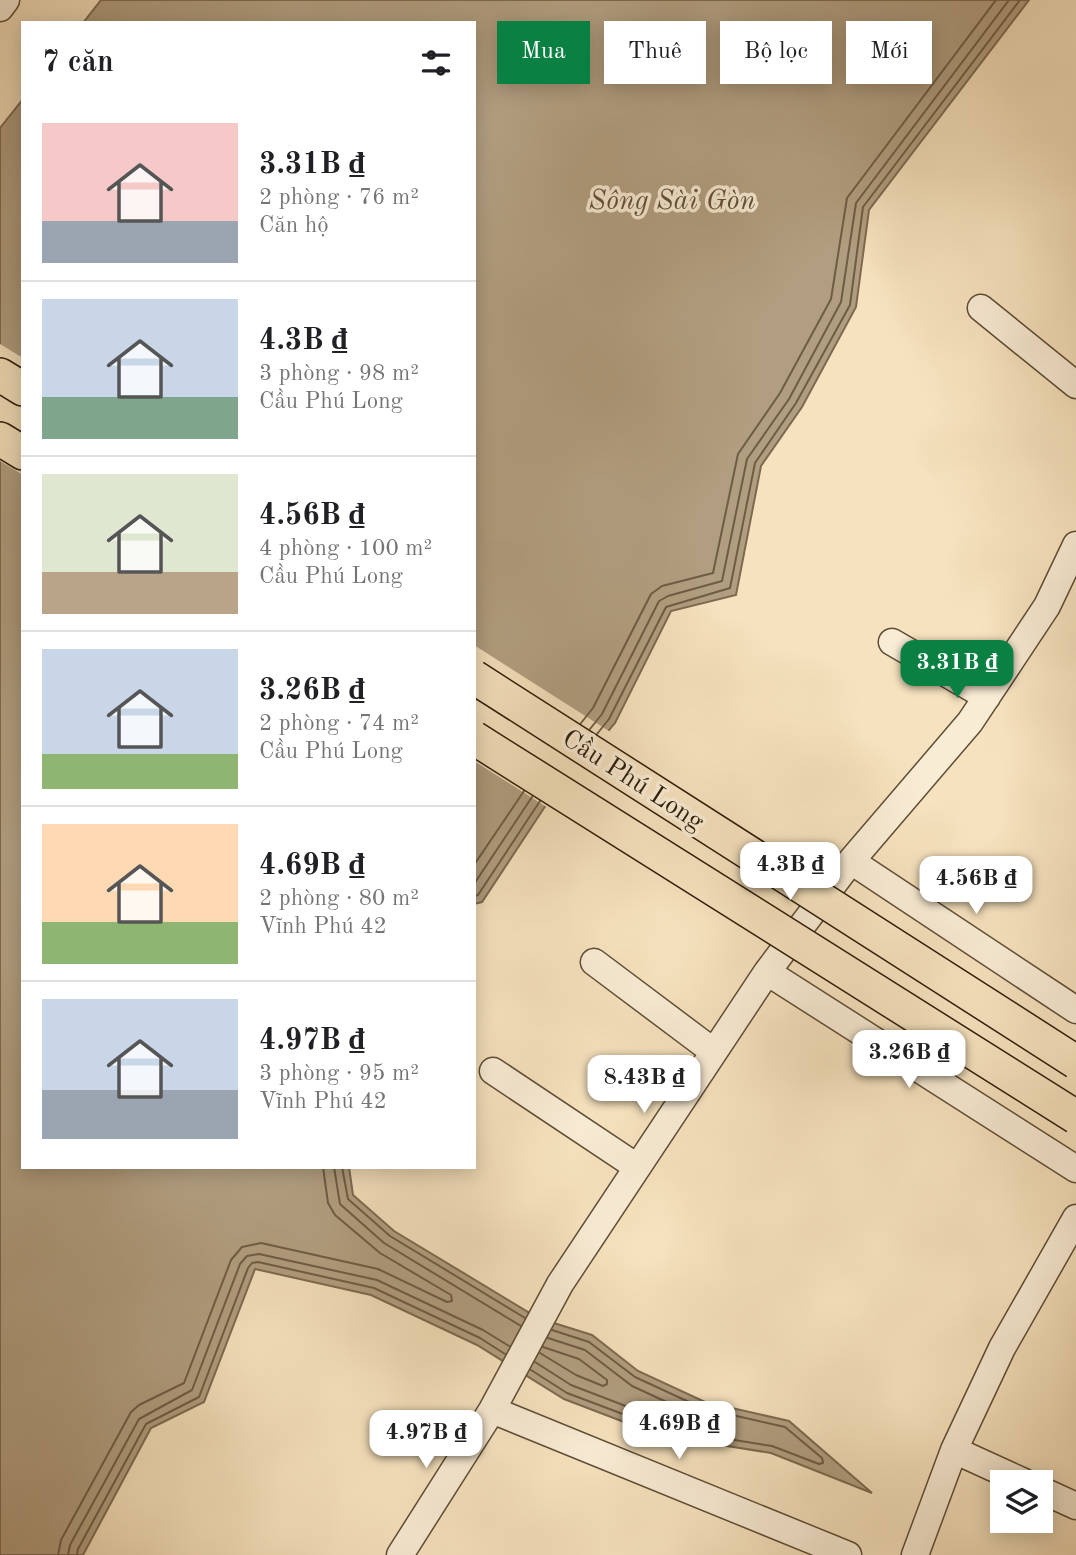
<!DOCTYPE html>
<html lang="vi">
<head>
<meta charset="utf-8">
<style>
  :root { --surface:#fff; --page:#f6f6f6; --text:#202124; --muted:#757577; --line:#e0e0e0; --accent:#0b8043 }
  body { margin:0; font-family:"Old Standard TT",serif; background:var(--page); color:var(--text); height:100vh; display:flex; flex-direction:column; font-size:26px; white-space:nowrap }
  * { box-sizing:border-box; margin:0 }
  p { font-size:23px; color:var(--muted) }
  .icon { flex:none; width:38px; height:38px; fill:none; stroke:currentColor; stroke-width:2; stroke-linecap:round; stroke-linejoin:round }
  .map { position:relative; flex:1; overflow:hidden }
  .drawer { position:absolute; left:21px; top:21px; width:455px; height:1148px; display:flex; flex-direction:column; background:var(--surface); border-radius:0px; box-shadow:0 4px 18px #0003 }
  .drawer>* { flex:none }
  .banner { position:absolute; left:497px; top:21px; width:472px; height:63px; display:flex; gap:14px }
  .fabs { position:absolute; left:990px; top:1470px; display:grid; gap:14px }
  .fabs a { display:grid; place-items:center; width:63px; height:63px; border-radius:0px; background:var(--surface); box-shadow:0 4px 18px #0003; font-size:35px }
  .price { position:absolute; translate:-50% -60px; padding:0 16px; border-radius:14px; background:#fff; color:#222; font-size:23px; line-height:46px; filter:drop-shadow(0 2px 4px #0008) }
  .price::after { content:''; position:absolute; left:50%; top:42px; width:21px; height:16px; margin-left:-10px; background:inherit; clip-path:polygon(0 0,100% 0,50% 100%) }
  .price.current { background:var(--accent); color:#fff }
  ul { padding:0; list-style:none }
  li { display:flex; align-items:center; gap:21px; height:175px; padding:0 21px }
  li+li { border-top:2px solid var(--line) }
  li span { display:grid; place-items:center; flex:none; width:196px; height:140px; border-radius:0px; color:#555 }
  li>.icon { margin-inline-start:auto }
  span .icon { width:84px; height:84px; fill:#fffc; stroke-width:1 }
  li b { font-size:30px }
  h2 { display:flex; justify-content:space-between; align-items:center; height:84px; padding:0 21px; font-size:30px }
  .pill { padding:0 24px; border-radius:0px; background:var(--surface); box-shadow:0 4px 18px #0003; font-size:24px; line-height:63px }
  .pill.current { background:var(--accent); color:#fff }
  .map>svg:first-child { display:block }
  .water { fill:#b19e80; stroke:#7c6a50; stroke-width:2 }
  .pier { fill:#f6e2be }
  .lines { fill:none; stroke-linecap:round; stroke-linejoin:round }
  .shore { stroke:#6e5c44; stroke-width:2 }
  .minor-casing { stroke:#5e4d35; stroke-width:29 }
  .major-casing { stroke:#2c1b07; stroke-width:36 }
  .minor { stroke:#f9ecd5; stroke-width:26 }
  .major { stroke:#f6e2be; stroke-width:33 }
  .major-bridge-casing { stroke:#2c1b07; stroke-width:36; stroke-linecap:butt }
  .major-bridge { stroke:#f6e2be; stroke-width:33 }
  .labels { text-anchor:middle; stroke-width:7; stroke-linejoin:round; paint-order:stroke }
  .street-label { font-size:26px; fill:#2c1b07; stroke:#f9ecd5 }
  .water-label { font-size:28px; font-style:italic; fill:#614f37; stroke:#f9ecd5 }
</style>
</head>
<body>
<div class="map">
<svg width="1076" height="1555" viewBox="0 0 1076 1555">
  <rect width="100%" height="100%" fill="#f6e2be"/>
  <filter id="stains"><feTurbulence type="fractalNoise" baseFrequency=".00286" numOctaves="4"/><feColorMatrix values="0 0 0 0 .2 0 0 0 0 .09 0 0 0 0 .02 0 0 0 .5 -.17"/></filter>
  <radialGradient id="worn" r=".72"><stop offset=".6" stop-color="#630" stop-opacity="0"/><stop offset="1" stop-color="#630" stop-opacity=".3"/></radialGradient>
  <path class="water" d="M 101,0 L 1029,0 L 869,210 L 856,307 L 802,407 L 761,466 L 736,595 L 671,611 L 615,723 L 546,805 L 482,902 L 474,904 L 474,23 L 83,23 Z
    M 23,99 L 23,1167 L 349,1167 L 353,1195 L 394,1231 L 538,1318 L 592,1335 L 638,1371 L 705,1402 L 789,1421 L 872,1493 L 771,1453 L 658,1435 L 564,1399 L 477,1345 L 371,1295 L 255,1269 L 204,1402 L 151,1428 L 83,1555 L 0,1555 L 0,128 Z"/>
  <path class="pier" d="M 0,344 L 23,358 L 23,475 L 0,461 Z
    M 474,645 L 612,733 L 548,808 L 474,761 Z"/>
  <g class="lines">
    <path class="shore" d="M 581,723 L 593,708 L 651,594 L 662,586 L 713,573 L 738,454 L 780,393 L 831,299 L 847,198 L 996,0
      M 590,729 L 602,714 L 659,601 L 668,596 L 722,581 L 747,459 L 789,399 L 841,302 L 856,203 L 1009,0
      M 597,734 L 609,719 L 666,607 L 730,588 L 755,463 L 796,403 L 850,305 L 863,207 L 1020,0
      M 474,865 L 524,791
      M 474,884 L 532,797
      M 474,896 L 478,895 L 540,801
      M 334,1167 L 340,1204 L 384,1243 L 521,1326
      M 342,1167 L 348,1199 L 390,1236 L 525,1318
      M 540,1353 L 576,1375 L 603,1386 L 607,1384 L 607,1380 L 579,1359 L 543,1347
      M 535,1362 L 571,1385 L 662,1420 L 726,1430 L 730,1428 L 728,1423 L 699,1417 L 632,1386 L 585,1350 L 548,1338
      M 531,1370 L 567,1393 L 660,1428 L 772,1446 L 819,1464 L 823,1463 L 822,1458 L 785,1427 L 702,1408 L 635,1377 L 589,1342 L 552,1330
      M 58,1555 L 61,1540 L 131,1412 L 139,1405 L 184,1383 L 231,1260 L 242,1247 L 261,1243 L 378,1269 L 447,1302 L 452,1301 L 451,1295 L 380,1253 L 335,1215 L 328,1203 L 323,1167
      M 68,1555 L 70,1545 L 139,1419 L 192,1390 L 240,1264 L 247,1256 L 259,1254 L 377,1280 L 483,1330 L 509,1346
      M 77,1555 L 78,1549 L 146,1424 L 199,1397 L 248,1268 L 252,1263 L 258,1262 L 374,1288 L 480,1338 L 505,1354"/>
    <defs>
      <path id="minor" d="M 0,8 L 6,0
        M 981,308 L 1076,385
        M 892,642 L 987,697
        M 851,861 L 1076,1010
        M 594,962 L 714,1052
        M 767,972 L 1076,1169
        M 493,1071 L 637,1167
        M 492,1410 L 848,1555
        M 954,1450 L 1024,1482
        M 1041,1490 L 1076,1506
        M 400,1555 L 492,1410 L 560,1284 L 767,972 L 851,861 L 970,722 L 1047,606 L 1076,545
        M 915,1555 L 954,1450 L 1002,1348 L 1076,1218"/>
      <path id="major" d="M 0,375 L 23,389
        M 0,439 L 23,453"/>
    </defs>
    <use href="#minor" class="minor-casing"/>
    <use href="#major" class="major-casing"/>
    <use href="#minor" class="minor"/>
    <use href="#major" class="major"/>
    <defs>
      <path id="major-bridge" d="M 474,677 L 1076,1062
        M 474,738 L 1076,1117"/>
    </defs>
    <use href="#major-bridge" class="major-bridge-casing"/>
    <use href="#major-bridge" class="major-bridge"/>
  </g>
  <g class="labels">
    <g class="street-label">
      <text transform="translate(634 779) rotate(33)" y="9">Cầu Phú Long</text>
    </g>
    <g class="water-label">
      <text x="672" y="209">Sông Sài Gòn</text>
    </g>
  </g>
  <rect width="100%" height="100%" filter="url(#stains)"/>
  <rect width="100%" height="100%" fill="url(#worn)"/>
</svg>
<div class="fabs">
<a><svg class="icon" aria-label="layers" viewBox="0 0 24 24"><path d="M12 4l9 5-9 5-9-5zM3 14l9 5 9-5"/></svg></a>
</div>
<b class="price current" style="left:957px;top:700px">3.31B ₫</b>
<b class="price" style="left:790px;top:902px">4.3B ₫</b>
<b class="price" style="left:976px;top:916px">4.56B ₫</b>
<b class="price" style="left:909px;top:1090px">3.26B ₫</b>
<b class="price" style="left:644px;top:1115px">8.43B ₫</b>
<b class="price" style="left:679px;top:1461px">4.69B ₫</b>
<b class="price" style="left:426px;top:1470px">4.97B ₫</b>
<div class="banner">
<a class="pill current">Mua</a>
<a class="pill">Thuê</a>
<a class="pill">Bộ lọc</a>
<a class="pill">Mới</a>
</div>
<section class="drawer">
<h2>7 căn<svg class="icon" aria-label="filters" viewBox="0 0 24 24"><path d="M4 7h16M4 17h16"/><circle cx="9" cy="7" r="2"/><circle cx="15" cy="17" r="2"/></svg></h2>
<ul>
<li><span style="background:linear-gradient(#f6c9c9 70%,#9aa5b1 0)"><svg class="icon" aria-label="home" viewBox="0 0 24 24"><path d="M3 11l9-7 9 7M6 9v11h12V9"/></svg></span><div><b>3.31B ₫</b><p>2 phòng · 76 m²</p><p>Căn hộ</p></div></li>
<li><span style="background:linear-gradient(#c9d6e8 70%,#7fa58c 0)"><svg class="icon" aria-label="home" viewBox="0 0 24 24"><path d="M3 11l9-7 9 7M6 9v11h12V9"/></svg></span><div><b>4.3B ₫</b><p>3 phòng · 98 m²</p><p>Cầu Phú Long</p></div></li>
<li><span style="background:linear-gradient(#dfe7d0 70%,#b9a48a 0)"><svg class="icon" aria-label="home" viewBox="0 0 24 24"><path d="M3 11l9-7 9 7M6 9v11h12V9"/></svg></span><div><b>4.56B ₫</b><p>4 phòng · 100 m²</p><p>Cầu Phú Long</p></div></li>
<li><span style="background:linear-gradient(#c9d6e8 75%,#8fb573 0)"><svg class="icon" aria-label="home" viewBox="0 0 24 24"><path d="M3 11l9-7 9 7M6 9v11h12V9"/></svg></span><div><b>3.26B ₫</b><p>2 phòng · 74 m²</p><p>Cầu Phú Long</p></div></li>
<li><span style="background:linear-gradient(#ffd9b3 70%,#8fb573 0)"><svg class="icon" aria-label="home" viewBox="0 0 24 24"><path d="M3 11l9-7 9 7M6 9v11h12V9"/></svg></span><div><b>4.69B ₫</b><p>2 phòng · 80 m²</p><p>Vĩnh Phú 42</p></div></li>
<li><span style="background:linear-gradient(#c9d6e8 65%,#9aa5b1 0)"><svg class="icon" aria-label="home" viewBox="0 0 24 24"><path d="M3 11l9-7 9 7M6 9v11h12V9"/></svg></span><div><b>4.97B ₫</b><p>3 phòng · 95 m²</p><p>Vĩnh Phú 42</p></div></li>
</ul>
</section>
</div>
</body>
</html>
